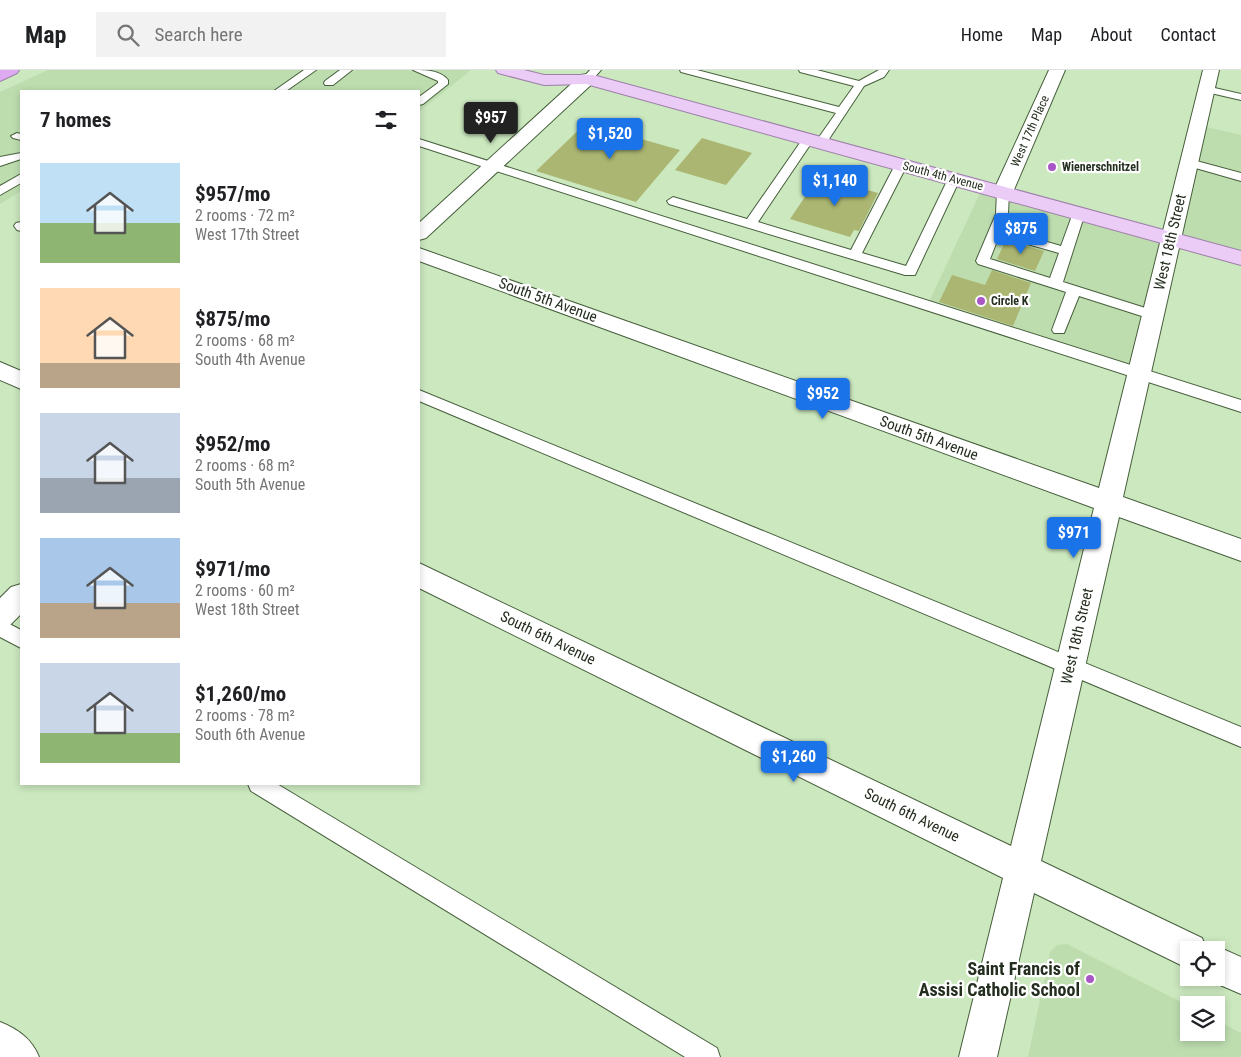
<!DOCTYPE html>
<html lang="en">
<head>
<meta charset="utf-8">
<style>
  :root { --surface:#fff; --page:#f2f2f2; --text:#202124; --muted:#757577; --line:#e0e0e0; --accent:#1a73e8 }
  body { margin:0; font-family:"Roboto Condensed",sans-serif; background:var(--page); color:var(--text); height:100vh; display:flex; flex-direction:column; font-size:19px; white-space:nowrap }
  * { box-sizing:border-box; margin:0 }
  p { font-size:16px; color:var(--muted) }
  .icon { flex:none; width:28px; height:28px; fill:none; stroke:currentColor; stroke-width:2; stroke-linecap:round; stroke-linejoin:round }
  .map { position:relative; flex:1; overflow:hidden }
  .panel { position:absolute; left:20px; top:20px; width:400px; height:695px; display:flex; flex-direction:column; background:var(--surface); border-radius:0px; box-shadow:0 2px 8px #0003 }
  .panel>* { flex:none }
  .tools { position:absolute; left:1180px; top:871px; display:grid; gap:10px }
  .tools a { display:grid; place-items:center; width:45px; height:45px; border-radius:0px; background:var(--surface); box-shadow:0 2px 8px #0003; font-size:25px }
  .price { position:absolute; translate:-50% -42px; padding:0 11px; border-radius:5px; background:var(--accent); color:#fff; font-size:16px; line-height:32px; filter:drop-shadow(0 1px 2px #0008) }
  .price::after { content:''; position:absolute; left:50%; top:30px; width:15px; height:11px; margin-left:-8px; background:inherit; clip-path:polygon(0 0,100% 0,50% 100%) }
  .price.current { background:#222; color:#fff }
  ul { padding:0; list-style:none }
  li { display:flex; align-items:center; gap:15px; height:125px; padding:0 20px }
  li span { display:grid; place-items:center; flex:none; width:140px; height:100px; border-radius:0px; color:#555 }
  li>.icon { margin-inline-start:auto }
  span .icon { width:60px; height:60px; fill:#fffc; stroke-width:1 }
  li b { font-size:21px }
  h2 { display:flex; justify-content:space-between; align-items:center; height:60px; padding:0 20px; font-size:21px }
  header { display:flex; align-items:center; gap:30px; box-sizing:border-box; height:70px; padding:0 25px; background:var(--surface); border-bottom:1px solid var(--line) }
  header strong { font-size:24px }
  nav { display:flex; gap:28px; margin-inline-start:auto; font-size:18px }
  .search { width:350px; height:45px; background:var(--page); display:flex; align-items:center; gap:12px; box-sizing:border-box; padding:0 18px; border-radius:0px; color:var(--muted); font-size:19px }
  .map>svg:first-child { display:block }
  .built { fill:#bdddaf }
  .building { fill:#abb672 }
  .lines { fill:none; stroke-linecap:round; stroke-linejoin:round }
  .lane-casing { stroke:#475f3c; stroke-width:2 }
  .street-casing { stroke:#475f3c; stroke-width:2 }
  .primary-casing { stroke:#9d7fa8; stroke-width:2 }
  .highway-casing { stroke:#9d7fa8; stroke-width:2 }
  .lane { fill:#fff; fill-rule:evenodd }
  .street { fill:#fff; fill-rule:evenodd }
  .primary { fill:#ebccf7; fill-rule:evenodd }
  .highway { fill:#deaaf2; fill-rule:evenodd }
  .poi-dot { fill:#a957c6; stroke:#fff; stroke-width:2 }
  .labels { text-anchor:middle; stroke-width:4.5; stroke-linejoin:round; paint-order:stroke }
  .far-street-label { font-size:12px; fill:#242e1f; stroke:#fff }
  .far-poi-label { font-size:12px; font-weight:bold; fill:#242e1f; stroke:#fff; text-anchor:start }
  .street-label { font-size:15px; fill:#242e1f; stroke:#fff }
  .near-poi-label { font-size:18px; font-weight:bold; fill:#242e1f; stroke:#fff; text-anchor:end }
</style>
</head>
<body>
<header>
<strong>Map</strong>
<div class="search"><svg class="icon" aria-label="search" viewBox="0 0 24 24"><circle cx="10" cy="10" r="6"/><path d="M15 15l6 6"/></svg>Search here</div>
<nav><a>Home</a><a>Map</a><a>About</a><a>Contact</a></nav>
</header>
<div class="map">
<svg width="1241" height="987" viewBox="0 0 1241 987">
  <rect width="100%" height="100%" fill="#cbe8bf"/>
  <path class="built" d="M 48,0 L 471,0 L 419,42 L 419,21 L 21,21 L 21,121 L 0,134 L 0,22 Z
    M 1198,55 L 1241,65 L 1241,188 L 1173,169 L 1139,304 L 927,236 L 983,117 L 1171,169 Z
    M 1067,874 L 1189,936 L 1189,962 L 1216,962 L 1216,950 L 1241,963 L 1241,987 L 1028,987 L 1050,882 L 1057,875 Z"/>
  <path class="building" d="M 591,48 L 639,62 L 634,67 L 680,80 L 636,132 L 536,101 Z
    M 702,68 L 752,83 L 726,115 L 675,100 Z
    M 819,106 L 878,123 L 859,161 L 854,160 L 850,167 L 790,149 Z
    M 1006,170 L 1044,181 L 1035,201 L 997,189 Z
    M 992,200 L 1031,213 L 1013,256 L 939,232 L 952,205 L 985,215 Z"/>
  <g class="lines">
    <defs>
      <path id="lane" d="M 304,0 L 316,0 L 286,21 L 274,21 Z
        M 340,0 L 352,0 L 333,15 L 325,15 L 324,13 L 325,11 Z
        M 413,0 C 425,0 440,0 448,10 L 448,14 L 423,34 L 419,35 L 419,27 L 438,13 L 438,11 Z
        M 590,0 L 601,0 L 591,11 L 583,11 L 582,9 Z
        M 680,0 L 697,0 L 839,37 L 854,16 L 800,2 L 799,0 L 817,0 L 859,11 L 879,0 L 889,0 L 884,7 L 864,16 L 825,75 L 821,76 L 815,73 L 836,43 L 681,2 Z
        M 1206,16 L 1241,24 L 1241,30 L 1202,21 L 1201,19 L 1202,17 Z
        M 17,63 L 21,64 L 21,70 L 13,68 L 11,66 Z
        M 808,66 L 814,69 L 758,152 L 851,180 L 895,95 L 897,92 L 905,92 L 907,95 L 862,183 L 906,196 L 948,109 L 950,106 L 958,106 L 960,109 L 915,205 L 905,205 L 669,134 L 667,131 L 673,127 L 747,149 L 804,67 Z
        M 419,69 L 1241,330 L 1241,342 L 419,76 Z
        M 21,83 L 21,89 L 0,96 L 0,87 Z
        M 1189,89 L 1241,103 L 1241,111 L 1185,95 L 1183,93 Z
        M 21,104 L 21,113 L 0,125 L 0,116 Z
        M 1003,118 L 1009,122 L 1008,144 L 1002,159 L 1061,176 L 1073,143 L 1079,139 L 1083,140 L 1085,143 L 1063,212 L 1158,242 L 1160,245 L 1158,248 L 1148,248 L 1079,226 L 1064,263 L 1054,263 L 1052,260 L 1066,222 L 978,194 L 976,191 L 996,144 L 997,122 ZM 999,166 L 1059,183 L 1050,208 L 990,189 Z
        M 21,152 L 21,161 L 17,160 L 14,156 L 16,153 Z
        M 419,320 L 1241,657 L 1241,677 L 419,331 Z
        M 0,549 L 21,560 L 21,578 L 0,567 Z
        M 248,714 L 277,714 L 717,978 L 720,987 L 685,987 L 251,721 Z"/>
      <path id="street" d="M 1049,0 L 1065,0 L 1013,122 L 1010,126 L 1003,128 L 996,126 L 993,122 Z
        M 1203,0 L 1219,0 L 1123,427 L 1241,469 L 1241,491 L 1119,447 L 1041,791 L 1202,868 L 1207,880 L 1216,876 L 1241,887 L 1241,924 L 1204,908 L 1216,908 L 1216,880 L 1189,880 L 1189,899 L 1034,823 L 997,987 L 959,987 L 1003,808 L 419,518 L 419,493 L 1011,776 L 1094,438 L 419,191 L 419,178 L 1099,418 Z
        M 587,4 L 593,5 L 595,9 L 593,13 L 426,168 L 419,170 L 419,153 L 581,5 Z
        M 0,292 L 21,301 L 21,319 L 0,310 Z
        M 21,514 L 21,544 L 10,555 L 0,559 L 0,528 L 11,517 Z
        M 0,952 C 18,959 32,969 39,987 L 0,987 Z"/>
      <path id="primary" d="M 496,0 L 524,0 L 544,5 L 593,5 L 1241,181 L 1241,195 L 586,14 L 544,15 L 498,3 Z"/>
      <path id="highway" d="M 0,0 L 19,0 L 17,3 L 0,11 Z"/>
    </defs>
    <use href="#lane" class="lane-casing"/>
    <use href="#street" class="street-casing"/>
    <use href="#primary" class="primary-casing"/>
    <use href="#highway" class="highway-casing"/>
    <use href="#lane" class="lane"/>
    <use href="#street" class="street"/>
    <use href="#primary" class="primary"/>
    <use href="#highway" class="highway"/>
  </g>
  <g class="poi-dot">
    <circle cx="1052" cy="97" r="5"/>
    <circle cx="981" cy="231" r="5"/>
    <circle cx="1090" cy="909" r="5"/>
  </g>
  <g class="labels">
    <g class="far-street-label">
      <text transform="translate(1030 61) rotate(-66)" y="4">West 17th Place</text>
      <text transform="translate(943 106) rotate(15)" y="4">South 4th Avenue</text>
    </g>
    <g class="far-poi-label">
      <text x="1062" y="101">Wienerschnitzel</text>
      <text x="991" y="235">Circle K</text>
    </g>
    <g class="street-label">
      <text transform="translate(1170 172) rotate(-77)" y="5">West 18th Street</text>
      <text transform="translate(548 230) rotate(20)" y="5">South 5th Avenue</text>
      <text transform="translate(929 368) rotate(20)" y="5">South 5th Avenue</text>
      <text transform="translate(1077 566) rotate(-77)" y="5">West 18th Street</text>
      <text transform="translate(548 568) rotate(26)" y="5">South 6th Avenue</text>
      <text transform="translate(912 745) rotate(26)" y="5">South 6th Avenue</text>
    </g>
    <g class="near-poi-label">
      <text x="1080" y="905">Saint Francis of<tspan x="1080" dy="21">Assisi Catholic School</tspan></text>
    </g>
  </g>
</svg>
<div class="tools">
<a><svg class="icon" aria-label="locate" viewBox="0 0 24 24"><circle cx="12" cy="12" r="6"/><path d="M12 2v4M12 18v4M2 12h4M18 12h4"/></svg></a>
<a><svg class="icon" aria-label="layers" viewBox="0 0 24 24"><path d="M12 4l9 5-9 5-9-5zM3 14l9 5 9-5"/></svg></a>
</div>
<b class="price current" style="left:491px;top:74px">$957</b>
<b class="price" style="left:610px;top:90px">$1,520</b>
<b class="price" style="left:835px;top:137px">$1,140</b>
<b class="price" style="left:1021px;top:185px">$875</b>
<b class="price" style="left:823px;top:350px">$952</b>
<b class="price" style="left:1074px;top:489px">$971</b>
<b class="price" style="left:794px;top:713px">$1,260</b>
<section class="panel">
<h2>7 homes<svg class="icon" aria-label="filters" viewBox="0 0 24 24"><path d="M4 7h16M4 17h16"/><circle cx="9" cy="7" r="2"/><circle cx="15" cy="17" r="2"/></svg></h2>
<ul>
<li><span style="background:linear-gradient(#bfe0f5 60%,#8fb573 0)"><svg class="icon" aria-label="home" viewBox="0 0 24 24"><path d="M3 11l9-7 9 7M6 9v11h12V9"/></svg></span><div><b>$957/mo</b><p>2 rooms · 72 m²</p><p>West 17th Street</p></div></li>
<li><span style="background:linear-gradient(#ffd9b3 75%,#b9a48a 0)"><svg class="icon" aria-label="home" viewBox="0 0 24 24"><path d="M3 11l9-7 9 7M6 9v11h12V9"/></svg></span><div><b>$875/mo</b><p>2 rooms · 68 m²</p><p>South 4th Avenue</p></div></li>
<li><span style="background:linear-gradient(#c9d6e8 65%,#9aa5b1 0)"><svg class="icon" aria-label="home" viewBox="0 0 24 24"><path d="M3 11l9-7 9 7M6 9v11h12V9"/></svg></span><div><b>$952/mo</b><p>2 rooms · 68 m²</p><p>South 5th Avenue</p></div></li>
<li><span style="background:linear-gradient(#a9c7e8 65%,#b9a48a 0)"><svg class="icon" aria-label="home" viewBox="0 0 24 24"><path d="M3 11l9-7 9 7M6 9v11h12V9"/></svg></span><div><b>$971/mo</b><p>2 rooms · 60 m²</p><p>West 18th Street</p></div></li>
<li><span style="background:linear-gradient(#c9d6e8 70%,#8fb573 0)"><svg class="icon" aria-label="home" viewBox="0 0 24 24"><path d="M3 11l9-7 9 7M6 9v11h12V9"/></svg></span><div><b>$1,260/mo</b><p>2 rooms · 78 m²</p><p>South 6th Avenue</p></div></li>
</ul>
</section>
</div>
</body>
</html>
